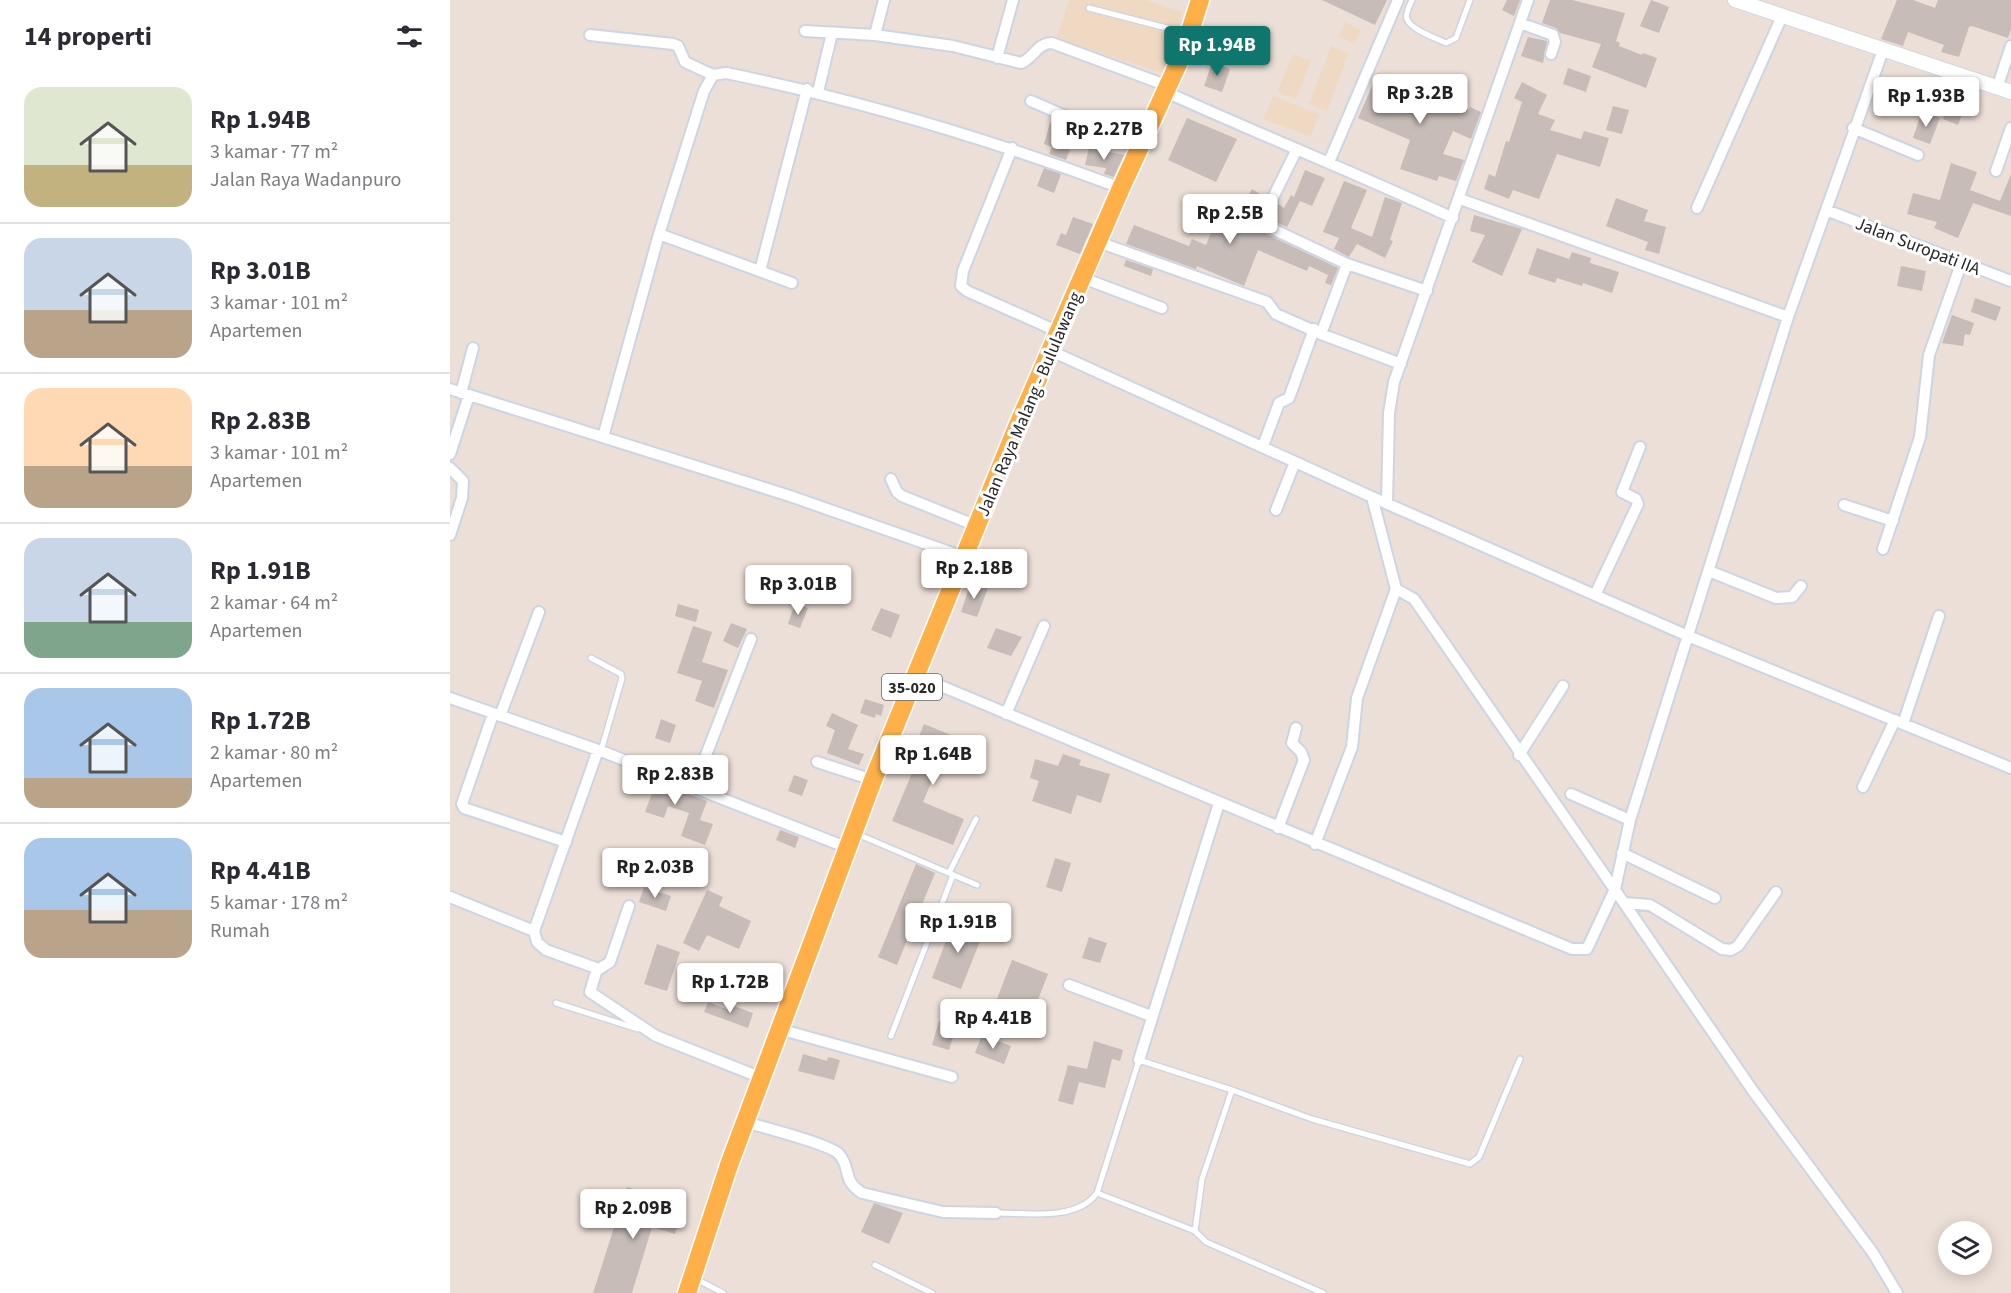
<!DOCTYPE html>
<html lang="id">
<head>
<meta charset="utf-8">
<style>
  :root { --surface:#fff; --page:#f7f7f7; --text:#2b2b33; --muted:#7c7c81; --line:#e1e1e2; --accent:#0f766e }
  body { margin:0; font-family:"Source Sans 3",sans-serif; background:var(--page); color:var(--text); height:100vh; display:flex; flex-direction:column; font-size:22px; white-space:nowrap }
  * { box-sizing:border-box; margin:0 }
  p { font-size:20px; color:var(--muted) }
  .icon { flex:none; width:33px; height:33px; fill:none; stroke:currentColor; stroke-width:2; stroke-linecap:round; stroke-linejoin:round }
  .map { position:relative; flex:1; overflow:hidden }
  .drawer { display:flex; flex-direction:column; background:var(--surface); width:450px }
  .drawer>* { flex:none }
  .buttons { position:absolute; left:1488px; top:1221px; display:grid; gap:12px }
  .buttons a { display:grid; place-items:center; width:54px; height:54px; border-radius:50%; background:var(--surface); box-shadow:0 3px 15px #0003; font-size:30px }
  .price { position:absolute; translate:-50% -51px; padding:0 14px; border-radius:6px; background:#fff; color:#222; font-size:20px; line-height:39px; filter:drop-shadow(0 2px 3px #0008) }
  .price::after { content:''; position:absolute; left:50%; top:36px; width:18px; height:14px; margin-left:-9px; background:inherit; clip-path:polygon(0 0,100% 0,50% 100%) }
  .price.on { background:var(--accent); color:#fff }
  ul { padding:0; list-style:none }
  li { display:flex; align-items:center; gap:18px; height:150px; padding:0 24px }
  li+li { border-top:2px solid var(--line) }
  li span { display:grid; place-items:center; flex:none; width:168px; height:120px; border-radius:18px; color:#555 }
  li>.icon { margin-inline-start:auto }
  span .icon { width:72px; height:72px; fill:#fffc; stroke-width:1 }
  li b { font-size:26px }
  h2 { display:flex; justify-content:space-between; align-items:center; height:72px; padding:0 24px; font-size:26px }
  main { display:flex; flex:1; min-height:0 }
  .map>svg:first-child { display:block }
  .education { fill:#f0d9c3 }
  .building { fill:#c7bcb7 }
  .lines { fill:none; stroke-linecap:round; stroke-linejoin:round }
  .service-casing { stroke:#ccd5e3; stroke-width:8 }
  .minor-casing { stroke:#ccd5e3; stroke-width:14 }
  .tertiary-casing { stroke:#ccd5e3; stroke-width:16 }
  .primary-casing { stroke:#fff; stroke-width:21 }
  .service { stroke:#fff; stroke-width:5 }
  .minor { stroke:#fff; stroke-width:10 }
  .tertiary { stroke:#fff; stroke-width:14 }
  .primary { stroke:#ffb049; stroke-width:18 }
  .labels { text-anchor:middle; stroke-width:6; stroke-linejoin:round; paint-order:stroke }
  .shield { fill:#fff; stroke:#686868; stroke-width:1.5 }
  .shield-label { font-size:16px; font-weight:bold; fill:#272727 }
  .street-label { font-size:18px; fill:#272727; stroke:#fff }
</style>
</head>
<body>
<main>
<section class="drawer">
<h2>14 properti<svg class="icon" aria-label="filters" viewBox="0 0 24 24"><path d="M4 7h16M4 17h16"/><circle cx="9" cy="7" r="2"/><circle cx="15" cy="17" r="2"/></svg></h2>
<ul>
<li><span style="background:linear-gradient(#dfe7d0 65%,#c2b280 0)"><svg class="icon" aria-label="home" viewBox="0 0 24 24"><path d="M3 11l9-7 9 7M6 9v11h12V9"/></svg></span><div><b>Rp 1.94B</b><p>3 kamar · 77 m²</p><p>Jalan Raya Wadanpuro</p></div></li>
<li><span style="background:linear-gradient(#c9d6e8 60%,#b9a48a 0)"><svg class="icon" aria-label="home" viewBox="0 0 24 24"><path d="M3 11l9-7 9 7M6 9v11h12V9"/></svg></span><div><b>Rp 3.01B</b><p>3 kamar · 101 m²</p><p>Apartemen</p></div></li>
<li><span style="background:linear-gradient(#ffd9b3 65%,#b9a48a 0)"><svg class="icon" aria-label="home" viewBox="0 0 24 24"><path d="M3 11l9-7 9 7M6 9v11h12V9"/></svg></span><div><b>Rp 2.83B</b><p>3 kamar · 101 m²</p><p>Apartemen</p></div></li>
<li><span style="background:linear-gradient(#c9d6e8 70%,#7fa58c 0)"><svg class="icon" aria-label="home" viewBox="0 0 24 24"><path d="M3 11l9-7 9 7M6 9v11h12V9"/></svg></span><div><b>Rp 1.91B</b><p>2 kamar · 64 m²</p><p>Apartemen</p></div></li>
<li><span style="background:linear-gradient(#a9c7e8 75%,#b9a48a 0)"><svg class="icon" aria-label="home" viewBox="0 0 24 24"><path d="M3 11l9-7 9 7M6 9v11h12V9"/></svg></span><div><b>Rp 1.72B</b><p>2 kamar · 80 m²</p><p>Apartemen</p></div></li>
<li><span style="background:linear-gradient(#a9c7e8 60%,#b9a48a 0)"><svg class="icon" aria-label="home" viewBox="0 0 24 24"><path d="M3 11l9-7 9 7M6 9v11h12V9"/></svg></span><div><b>Rp 4.41B</b><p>5 kamar · 178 m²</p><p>Rumah</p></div></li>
</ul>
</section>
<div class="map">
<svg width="1561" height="1293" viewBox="0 0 1561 1293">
  <rect width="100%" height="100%" fill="#ecdfd7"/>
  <path class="education" d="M 619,0 L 696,0 L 733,12 L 713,73 L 606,39 Z
    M 895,22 L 911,30 L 904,44 L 888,36 Z
    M 881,46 L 899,53 L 877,111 L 859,104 Z
    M 843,54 L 861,61 L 846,99 L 827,92 Z
    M 823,96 L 869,114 L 861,137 L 814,119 Z"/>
  <path class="building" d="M 872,0 L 937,0 L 925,25 Z
    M 1057,0 L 1070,0 L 1064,16 L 1052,10 Z
    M 1100,0 L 1122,0 L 1175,13 L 1166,41 L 1170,43 L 1169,46 L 1192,55 L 1193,53 L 1207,58 L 1196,88 L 1142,67 L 1151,44 L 1110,33 L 1106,28 L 1092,23 Z
    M 1201,0 L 1219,7 L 1209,33 L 1190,26 Z
    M 1447,0 L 1463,0 L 1485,8 L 1488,0 L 1561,0 L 1561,29 L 1558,38 L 1522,26 L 1519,27 L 1509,57 L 1491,52 L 1494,45 L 1458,32 L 1453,46 L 1431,39 Z
    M 1078,37 L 1097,41 L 1093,63 L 1071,56 Z
    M 762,63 L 780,69 L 772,92 L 754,86 Z
    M 1118,68 L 1141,76 L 1136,92 L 1113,84 Z
    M 928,73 L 1019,110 L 1020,107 L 1031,112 L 1021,139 L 1003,131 L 993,154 L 1014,160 L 1006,181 L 989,176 L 987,181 L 950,169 L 960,140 L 908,118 Z
    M 1072,82 L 1097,95 L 1088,114 L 1105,120 L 1100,130 L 1131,139 L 1134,131 L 1159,138 L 1150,167 L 1107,154 L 1089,199 L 1063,190 L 1059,199 L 1034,189 L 1039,174 L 1045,177 L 1056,141 L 1059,142 L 1072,102 L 1064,98 Z
    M 1502,93 L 1518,99 L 1508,125 L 1493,119 Z
    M 1163,106 L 1179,110 L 1172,134 L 1156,130 Z
    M 1472,111 L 1490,118 L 1480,144 L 1463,138 Z
    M 737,118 L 787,139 L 766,182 L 718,160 Z
    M 600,123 L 615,128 L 612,138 L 623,141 L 616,160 L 599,154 L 602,147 L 594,144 Z
    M 639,148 L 674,155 L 664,177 L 654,174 L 656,168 L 635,165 Z
    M 1501,163 L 1527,172 L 1520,190 L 1550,201 L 1561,174 L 1561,216 L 1523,203 L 1508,238 L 1484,228 L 1487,222 L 1457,214 L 1463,193 L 1490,200 Z
    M 594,168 L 611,174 L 604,193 L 587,186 Z
    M 855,170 L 875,178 L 862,206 L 850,201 L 837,227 L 821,220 L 828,204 L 834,208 L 841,195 L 844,197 Z
    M 894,181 L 917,190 L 901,228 L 922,237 L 935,197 L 952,203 L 940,240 L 943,241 L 935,258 L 907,244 L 899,257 L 884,249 L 889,238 L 873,232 Z
    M 802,189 L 815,197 L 806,215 L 808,230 L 888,268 L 881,285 L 875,283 L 878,275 L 859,266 L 857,271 L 808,250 L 794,286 L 747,266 L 746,269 L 676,244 L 684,225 L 739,246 L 742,239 L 756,245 L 776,196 L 794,203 Z
    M 1166,198 L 1198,210 L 1194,221 L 1216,227 L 1209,254 L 1195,250 L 1198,242 L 1156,226 Z
    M 1024,215 L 1072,229 L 1052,276 L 1022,262 L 1035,235 L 1020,231 Z
    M 623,217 L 643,224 L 630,254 L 606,245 L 611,233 L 616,235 Z
    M 1087,248 L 1119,259 L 1122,252 L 1141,258 L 1140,263 L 1169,272 L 1162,293 L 1133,283 L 1132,286 L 1107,278 L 1105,283 L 1078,274 Z
    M 676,260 L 703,269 L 701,276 L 674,266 Z
    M 1451,266 L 1476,271 L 1472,291 L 1447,286 Z
    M 1525,298 L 1551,307 L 1546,321 L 1521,312 Z
    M 1502,315 L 1524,323 L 1520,335 L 1515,334 L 1513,346 L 1492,343 Z
    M 521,582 L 538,588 L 527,617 L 511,612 Z
    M 345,603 L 358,608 L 350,628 L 338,624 Z
    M 228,604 L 249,610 L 246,622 L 225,616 Z
    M 431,608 L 450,615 L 441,638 L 421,630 Z
    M 281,623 L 297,629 L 288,648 L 273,641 Z
    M 243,626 L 262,632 L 252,662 L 278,670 L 264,708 L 245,701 L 252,681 L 227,673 Z
    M 546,628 L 572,637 L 561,656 L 537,648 Z
    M 415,699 L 434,705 L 431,716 L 426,714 L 425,718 L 410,713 Z
    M 382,713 L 408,725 L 398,749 L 414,754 L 409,765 L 377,753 L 385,730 L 376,726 Z
    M 211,719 L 226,725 L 220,743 L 205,738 Z
    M 474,724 L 535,749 L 528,765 L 494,752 L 473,802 L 514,819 L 503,845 L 442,821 L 474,744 L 467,741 Z
    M 613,754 L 631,760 L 629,765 L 660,774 L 651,803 L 627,795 L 621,814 L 582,801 L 589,781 L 580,778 L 585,759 L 608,766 Z
    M 181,771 L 257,801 L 250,820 L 263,824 L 255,845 L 231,836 L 239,813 L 218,806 L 214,818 L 195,812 L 202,793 L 177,785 Z
    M 344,775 L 358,780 L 352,796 L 338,791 Z
    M 330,830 L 349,837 L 345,848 L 326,840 Z
    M 605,858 L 621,863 L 612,892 L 596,887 Z
    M 466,864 L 485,873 L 447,965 L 428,957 Z
    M 194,887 L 221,896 L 216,911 L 189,902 Z
    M 257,890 L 273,897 L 269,906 L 301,921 L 289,949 L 257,935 L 249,951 L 233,943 Z
    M 504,920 L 534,931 L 511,989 L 482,978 Z
    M 639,937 L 657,943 L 650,963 L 632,958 Z
    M 207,944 L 230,952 L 217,991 L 194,984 Z
    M 562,960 L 598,974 L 577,1028 L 541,1014 Z
    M 258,1002 L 282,1011 L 284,1006 L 303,1013 L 298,1028 L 254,1012 Z
    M 489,1021 L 506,1027 L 499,1050 L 482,1045 Z
    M 532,1035 L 561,1046 L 554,1064 L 525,1053 Z
    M 644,1041 L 673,1050 L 670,1061 L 662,1059 L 655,1088 L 629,1082 L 623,1105 L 608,1101 L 618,1065 L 637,1069 Z
    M 353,1054 L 377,1061 L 378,1057 L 390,1060 L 384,1080 L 348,1071 Z
    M 177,1187 L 211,1198 L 209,1205 L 231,1211 L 225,1234 L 202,1227 L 182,1293 L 143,1293 Z
    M 424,1203 L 453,1213 L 439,1244 L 411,1232 Z"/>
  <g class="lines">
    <defs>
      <path id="service" d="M 962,0 C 960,5 955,13 957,19 C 961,30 986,38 996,43 L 1006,38 L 1020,0
        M 639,8 L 736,33
        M 141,658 L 171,674 L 172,678 L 151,751
        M 407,834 L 527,885
        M 499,873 L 526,819
        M 106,1003 L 188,1029
        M 441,1036 L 503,875
        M 782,1090 L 862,1119 L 1020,1164 L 1029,1157 L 1070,1059
        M 647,1193 L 745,1231 L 756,1242 L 873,1293
        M 546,1213 C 578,1213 627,1221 647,1193 L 689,1060 L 782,1090 L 752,1179 L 745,1231
        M 425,1265 L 482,1293
        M 246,1279 L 273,1293"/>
      <path id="minor" d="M 1070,23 L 1103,35 L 1105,42 L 1101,54
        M 355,31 L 425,35 L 503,46 L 571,63 C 584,58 587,43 602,43 L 718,86
        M 140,35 L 223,44 L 228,46 L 235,62 L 263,75
        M 425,35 L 434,0
        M 547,58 L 563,0
        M 1547,88 L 1561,46
        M 368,92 L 382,33
        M 716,92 C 811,135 908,174 1003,218
        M 581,101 L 689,148
        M 1403,128 L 1468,155
        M 562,148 L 513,271 L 511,286 L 517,291 L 609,332
        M 846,151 L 813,218 L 814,225 L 897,264 L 977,291
        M 879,162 L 948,0
        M 1546,171 L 1561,128
        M 1010,199 L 1338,317
        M 1247,208 L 1332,16
        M 1376,210 L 1561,281
        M 209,234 L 342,283
        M 648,242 L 817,302 L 826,314 L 871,334 L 951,364
        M 310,271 L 357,89
        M 633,278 L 712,308
        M 871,334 L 897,264
        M 601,351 L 922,497 L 1238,636 L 1561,768
        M 0,389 L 340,496 L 514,557
        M 11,393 L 23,348
        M 153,437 L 209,234 L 254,91 L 263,75 L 276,73 C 414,101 539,139 671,188
        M 813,446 L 829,403 L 839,398 L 864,329
        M 0,454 L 19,395
        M 0,468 L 13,481 L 12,498 L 0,535
        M 441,479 L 447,492 L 452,496 L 527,526
        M 937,503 L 939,413 L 944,382 L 1078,0
        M 1394,505 L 1443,521
        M 826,510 L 845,462
        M 1433,549 L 1470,437 L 1479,355 L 1511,264
        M 1259,571 L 1326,598 L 1342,597 L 1351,586
        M 946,589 L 964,599 L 1174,903 L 1200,905 L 1272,949 L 1281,950 L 1288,946 L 1326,892
        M 1145,595 L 1188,504 L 1186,499 L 1172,492 L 1190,447
        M 467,676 L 1122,949 L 1137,949 L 1165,889 L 1180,820 L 1338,317 L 1433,50
        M 0,698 L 151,751 L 398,848
        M 43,714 L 12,804 L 14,808 L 116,842
        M 556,714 L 594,626
        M 50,716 L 89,612
        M 1453,724 L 1489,616
        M 1069,755 L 1113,686
        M 367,762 L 423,780
        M 244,786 L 301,639
        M 1413,787 L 1445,720
        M 1121,794 L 1180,820
        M 828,828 L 854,760 L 851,752 L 842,743 L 846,728
        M 865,844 L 902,747 L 907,698 L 946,589 L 922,497
        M 1172,853 L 1265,898
        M 0,897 L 84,931 L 87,942 L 96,950 L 149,969 L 160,962 L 179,906
        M 1174,903 L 1303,1091 L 1423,1253 L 1447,1293
        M 84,931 L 148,750
        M 147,969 L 140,992 L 206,1036 L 312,1078
        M 619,985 L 701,1016
        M 329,1029 L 502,1077
        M 689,1060 L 769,803
        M 295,1122 C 312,1127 380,1144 389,1154 C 402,1169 391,1179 412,1193 L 493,1212 L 546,1213"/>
      <path id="tertiary" d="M 1285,0 L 1561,92"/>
      <path id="primary" d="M 237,1293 L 279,1165 L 423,780 L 567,427 L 671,188 L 733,53 L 750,0"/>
    </defs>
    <use href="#service" class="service-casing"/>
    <use href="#minor" class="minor-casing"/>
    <use href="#tertiary" class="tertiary-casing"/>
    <use href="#primary" class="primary-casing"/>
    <use href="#service" class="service"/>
    <use href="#minor" class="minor"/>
    <use href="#tertiary" class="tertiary"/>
    <use href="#primary" class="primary"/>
  </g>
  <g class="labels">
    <rect class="shield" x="432" y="674" width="60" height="26" rx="4.5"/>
    <g class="shield-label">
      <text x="462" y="693">35-020</text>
    </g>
    <g class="street-label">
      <text transform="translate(1468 246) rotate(21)" y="6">Jalan Suropati IIA</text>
      <text transform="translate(579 404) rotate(-67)" y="6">Jalan Raya Malang - Bululawang</text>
    </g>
  </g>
</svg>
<div class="buttons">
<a><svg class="icon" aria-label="layers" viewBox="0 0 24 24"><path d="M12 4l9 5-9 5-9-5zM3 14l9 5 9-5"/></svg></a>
</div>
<b class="price on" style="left:767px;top:77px">Rp 1.94B</b>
<b class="price" style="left:970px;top:125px">Rp 3.2B</b>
<b class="price" style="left:1476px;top:128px">Rp 1.93B</b>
<b class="price" style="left:654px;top:161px">Rp 2.27B</b>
<b class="price" style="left:780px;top:245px">Rp 2.5B</b>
<b class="price" style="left:524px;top:600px">Rp 2.18B</b>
<b class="price" style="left:348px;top:616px">Rp 3.01B</b>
<b class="price" style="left:483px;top:786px">Rp 1.64B</b>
<b class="price" style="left:225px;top:806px">Rp 2.83B</b>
<b class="price" style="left:205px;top:899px">Rp 2.03B</b>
<b class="price" style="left:508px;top:954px">Rp 1.91B</b>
<b class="price" style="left:280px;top:1014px">Rp 1.72B</b>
<b class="price" style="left:543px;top:1050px">Rp 4.41B</b>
<b class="price" style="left:183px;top:1240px">Rp 2.09B</b>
</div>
</main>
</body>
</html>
